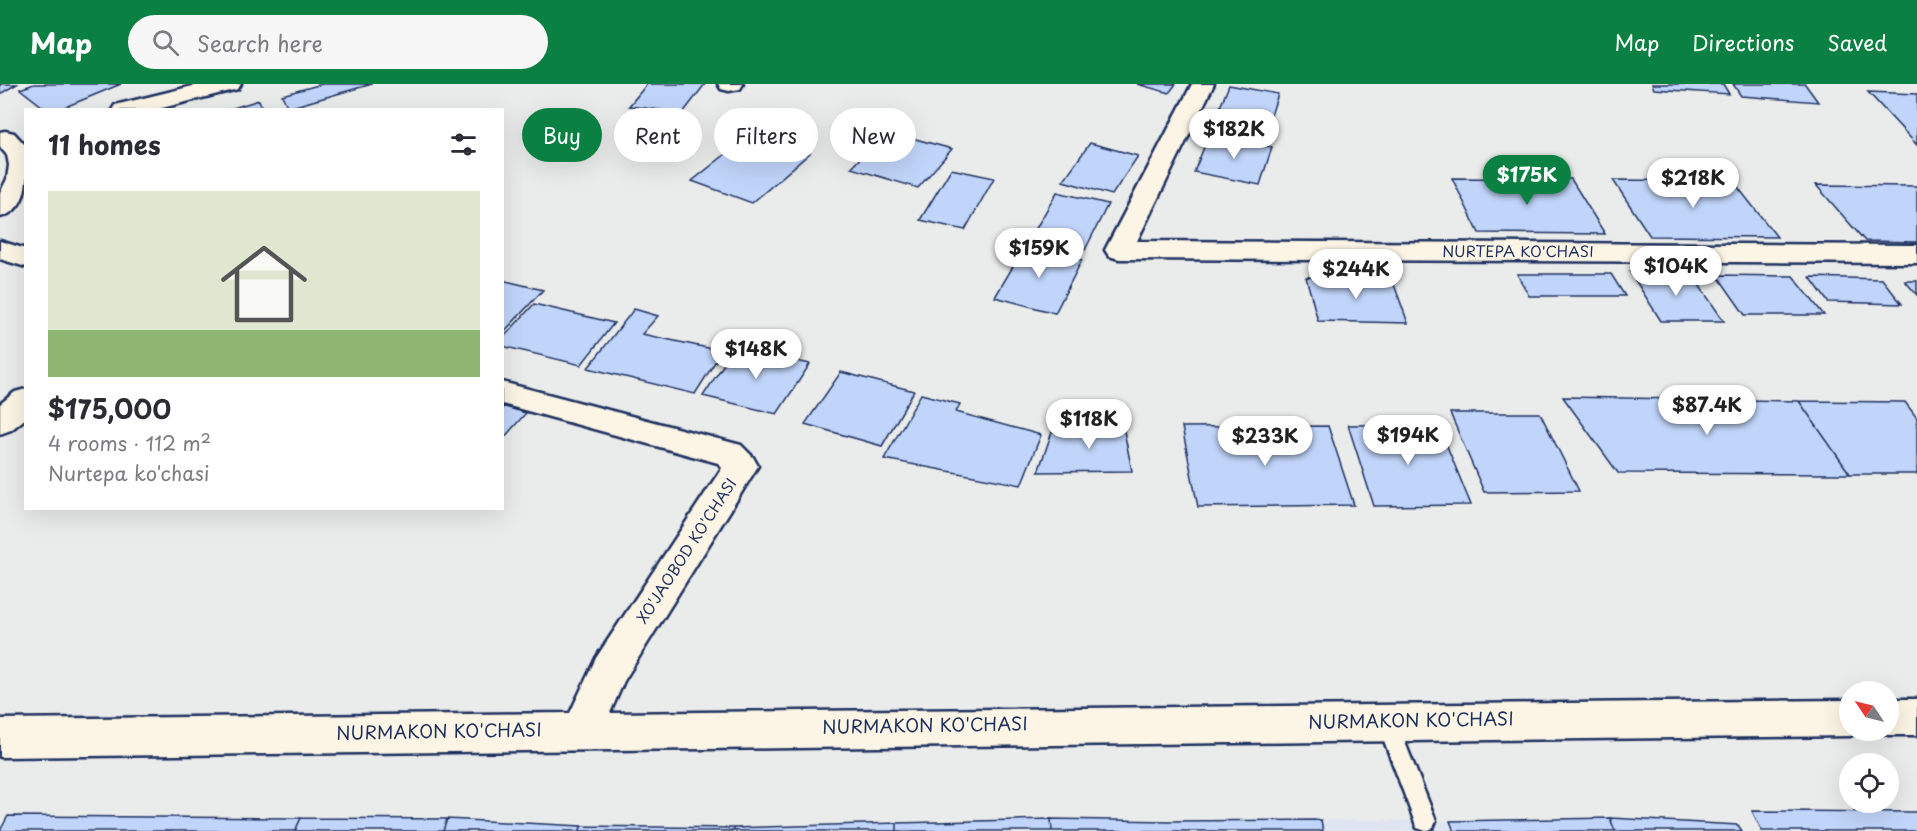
<!DOCTYPE html>
<html lang="en">
<head>
<meta charset="utf-8">
<style>
  :root { --surface:#fff; --page:#f7f7f7; --text:#2b2b33; --muted:#7c7c81; --line:#e1e1e2; --accent:#0b8043 }
  body { margin:0; font-family:"Playpen Sans",sans-serif; background:var(--page); color:var(--text); height:100vh; display:flex; flex-direction:column; font-size:22px; white-space:nowrap }
  * { box-sizing:border-box; margin:0 }
  p { font-size:20px; color:var(--muted) }
  .icon { flex:none; width:33px; height:33px; fill:none; stroke:currentColor; stroke-width:2; stroke-linecap:round; stroke-linejoin:round }
  .map { position:relative; flex:1; overflow:hidden }
  .panel { position:absolute; left:24px; top:24px; width:480px; height:402px; display:flex; flex-direction:column; background:var(--surface); border-radius:0px; box-shadow:0 6px 24px #0002 }
  .panel>* { flex:none }
  .banner { position:absolute; left:522px; top:24px; width:570px; height:54px; display:flex; gap:12px }
  .needle { width:39px; rotate:305deg }
  .buttons { position:absolute; left:1839px; top:597px; display:grid; gap:12px }
  .buttons a { display:grid; place-items:center; width:60px; height:60px; border-radius:50%; background:var(--surface); box-shadow:0 6px 24px #0002; font-size:30px }
  .price { position:absolute; translate:-50% -51px; padding:0 14px; border-radius:21px; background:#fff; color:#222; font-size:20px; line-height:39px; filter:drop-shadow(0 2px 3px #0008) }
  .price::after { content:''; position:absolute; left:50%; top:36px; width:18px; height:14px; margin-left:-9px; background:inherit; clip-path:polygon(0 0,100% 0,50% 100%) }
  .price.on { background:var(--accent); color:#fff }
  ul { padding:0; list-style:none }
  li { display:grid; align-content:center; gap:12px; height:318px; padding:0 24px }
  li+li { border-top:2px solid var(--line) }
  li span { display:grid; place-items:center; height:186px; border-radius:0px; color:#555 }
  li>.icon { margin-inline-start:auto }
  span .icon { width:108px; height:108px; fill:#fffc; stroke-width:1 }
  li b { font-size:26px }
  h2 { display:flex; justify-content:space-between; align-items:center; height:72px; padding:0 24px; font-size:26px }
  .pill { padding:0 21px; border-radius:27px; background:var(--surface); box-shadow:0 6px 24px #0002; font-size:21px; line-height:54px }
  .pill.on { background:var(--accent); color:#fff }
  header { display:flex; align-items:center; gap:36px; box-sizing:border-box; height:84px; padding:0 30px; background:var(--accent); color:#fff }
  header strong { font-size:28px }
  nav { display:flex; gap:33px; margin-inline-start:auto; font-size:21px }
  .search { width:420px; height:54px; background:var(--page); display:flex; align-items:center; gap:15px; box-sizing:border-box; padding:0 21px; border-radius:33px; color:var(--muted); font-size:22px }
  .map>svg:first-child { display:block }
  .built { fill:#dee4f0 }
  .building { fill:#c1d5fa; stroke:#1b2f5e; stroke-width:1.5 }
  .lines { fill:none; stroke-linecap:round; stroke-linejoin:round }
  .service-casing { stroke:#1b2f5e; stroke-width:5 }
  .minor-casing { stroke:#1b2f5e; stroke-width:5 }
  .service { fill:#fcf5e5; fill-rule:evenodd }
  .minor { fill:#fcf5e5; fill-rule:evenodd }
  .labels { text-anchor:middle; stroke-width:4.5; stroke-linejoin:round; paint-order:stroke }
  .street-label { font-size:15px; fill:#1b2f5e; stroke:#fcf5e5 }
  .near-street-label { font-size:18px; fill:#1b2f5e; stroke:#fcf5e5 }
</style>
</head>
<body>
<header>
<strong>Map</strong>
<div class="search"><svg class="icon" aria-label="search" viewBox="0 0 24 24"><circle cx="10" cy="10" r="6"/><path d="M15 15l6 6"/></svg>Search here</div>
<nav><a>Map</a><a>Directions</a><a>Saved</a></nav>
</header>
<div class="map">
<svg width="1917" height="747" viewBox="0 0 1917 747">
  <rect width="100%" height="100%" fill="#eaebeb"/>
  <filter id="ink" filterUnits="userSpaceOnUse"><feTurbulence type="fractalNoise" baseFrequency=".0167" numOctaves="2"/><feDisplacementMap in="SourceGraphic" scale="12" xChannelSelector="R" yChannelSelector="G"/><feConvolveMatrix kernelMatrix="1 2 1 2 8 2 1 2 1" color-interpolation-filters="sRGB"/></filter>
  <g filter="url(#ink)">
    <path class="built" d="M 1321,736 L 1450,737 L 1454,747 L 1323,747 Z"/>
    <path class="building" d="M 0,0 L 17,0 L 0,10 Z
      M 34,0 L 121,0 L 58,26 L 47,26 L 20,5 Z
      M 322,0 L 372,0 L 288,24 L 282,11 Z
      M 647,0 L 705,0 L 683,29 L 629,22 Z
      M 1137,0 L 1176,0 L 1169,9 Z
      M 1652,0 L 1723,0 L 1729,10 L 1654,5 Z
      M 1733,0 L 1805,0 L 1818,18 L 1741,12 Z
      M 1229,1 L 1278,10 L 1264,53 L 1212,43 Z
      M 1868,8 L 1917,10 L 1917,61 Z
      M 259,16 L 263,26 L 227,26 Z
      M 886,47 L 952,65 L 918,104 L 851,84 Z
      M 752,49 L 810,69 L 752,119 L 692,97 Z
      M 1209,51 L 1272,63 L 1260,101 L 1194,88 Z
      M 1090,59 L 1138,72 L 1112,111 L 1063,97 Z
      M 951,85 L 994,94 L 965,146 L 920,136 Z
      M 1452,94 L 1571,95 L 1605,150 L 1479,149 Z
      M 1613,96 L 1733,97 L 1777,153 L 1650,152 Z
      M 1816,101 L 1917,102 L 1917,158 L 1865,157 Z
      M 1057,108 L 1108,120 L 1085,166 L 1031,153 Z
      M 1025,162 L 1082,176 L 1055,229 L 995,213 Z
      M 1630,188 L 1690,188 L 1724,237 L 1661,237 Z
      M 1517,190 L 1611,190 L 1625,212 L 1529,212 Z
      M 1717,191 L 1793,192 L 1824,231 L 1745,231 Z
      M 1306,193 L 1392,195 L 1408,239 L 1318,237 Z
      M 1810,193 L 1882,195 L 1902,220 L 1828,218 Z
      M 502,196 L 543,206 L 502,250 Z
      M 1905,197 L 1917,197 L 1917,211 Z
      M 534,220 L 614,239 L 581,281 L 502,262 L 502,255 Z
      M 634,225 L 658,232 L 642,250 L 722,267 L 695,310 L 588,284 Z
      M 735,263 L 810,280 L 777,330 L 703,312 Z
      M 841,288 L 914,307 L 882,362 L 805,340 Z
      M 921,310 L 960,320 L 956,328 L 1041,351 L 1021,401 L 884,375 Z
      M 1563,313 L 1799,317 L 1850,390 L 1618,389 Z
      M 1799,317 L 1905,318 L 1917,334 L 1917,390 L 1850,390 Z
      M 502,322 L 526,329 L 502,356 Z
      M 1450,329 L 1540,329 L 1579,407 L 1484,408 Z
      M 1121,332 L 1132,387 L 1038,388 L 1052,348 L 1098,352 L 1098,335 Z
      M 1438,340 L 1471,421 L 1374,422 L 1348,341 Z
      M 1328,342 L 1354,421 L 1198,423 L 1182,343 Z
      M 1752,727 L 1917,728 L 1917,747 L 1762,747 Z
      M 8,732 L 301,734 L 295,747 L 0,747 Z
      M 301,734 L 447,735 L 443,747 L 295,747 Z
      M 1610,734 L 1738,741 L 1742,747 L 1615,747 Z
      M 1610,734 L 1615,747 L 1454,747 L 1450,737 Z
      M 447,735 L 581,742 L 580,747 L 443,747 Z
      M 1051,735 L 1052,747 L 897,747 L 897,739 Z
      M 1051,735 L 1169,737 L 1321,736 L 1323,747 L 1052,747 Z
      M 897,739 L 897,747 L 734,747 L 734,744 Z
      M 581,742 L 734,744 L 734,747 L 580,747 Z"/>
    <g class="lines">
      <defs>
        <path id="service" d="M 1387,629 L 1394,631 L 1397,638 L 1436,737 L 1433,744 L 1426,747 L 1417,744 L 1377,638 L 1380,631 Z"/>
        <path id="minor" d="M 201,0 L 241,0 L 238,5 L 154,26 L 112,26 L 115,21 Z
          M 718,0 L 743,0 L 740,5 L 729,7 L 721,5 Z
          M 1192,0 L 1214,0 L 1137,157 L 1917,161 L 1917,179 L 1119,175 L 1109,172 L 1105,166 Z
          M 5,47 L 14,49 L 26,62 C 26,88 32,125 0,133 L 0,109 L 7,95 L 9,81 L 7,71 L 0,63 L 0,48 Z
          M 0,157 L 26,165 L 26,183 L 0,175 Z
          M 502,298 L 741,361 L 753,373 L 758,382 L 624,597 L 610,629 L 1850,616 L 1850,646 L 1864,646 L 1850,652 L 0,673 L 0,635 L 570,629 L 596,574 L 722,384 L 718,379 L 502,320 Z
          M 26,305 L 26,334 L 11,346 L 0,350 L 0,320 L 15,308 Z
          M 1888,615 L 1917,615 L 1917,651 L 1888,651 L 1875,646 L 1888,646 Z"/>
      </defs>
      <use href="#service" class="service-casing"/>
      <use href="#minor" class="minor-casing"/>
      <use href="#service" class="service"/>
      <use href="#minor" class="minor"/>
    </g>
  </g>
  <g class="labels">
    <g class="street-label">
      <text x="1518" y="173">NURTEPA KO'CHASI</text>
      <text transform="translate(687 467) rotate(-57)" y="5">XO'JAOBOD KO'CHASI</text>
    </g>
    <g class="near-street-label">
      <text transform="translate(1411 637) rotate(-1)" y="6">NURMAKON KO'CHASI</text>
      <text transform="translate(925 642) rotate(-1)" y="6">NURMAKON KO'CHASI</text>
      <text transform="translate(439 648) rotate(-1)" y="6">NURMAKON KO'CHASI</text>
    </g>
  </g>
</svg>
<div class="buttons">
<a><svg class="needle" viewBox="-14 -14 28 28"><path d="M0-13l5 13h-10z" fill="#e53935"/><path d="M0 13l5-13h-10z" fill="#7c7c81"/></svg></a>
<a><svg class="icon" aria-label="locate" viewBox="0 0 24 24"><circle cx="12" cy="12" r="6"/><path d="M12 2v4M12 18v4M2 12h4M18 12h4"/></svg></a>
</div>
<b class="price" style="left:1234px;top:76px">$182K</b>
<b class="price on" style="left:1527px;top:122px">$175K</b>
<b class="price" style="left:1693px;top:125px">$218K</b>
<b class="price" style="left:1039px;top:195px">$159K</b>
<b class="price" style="left:1676px;top:213px">$104K</b>
<b class="price" style="left:1356px;top:216px">$244K</b>
<b class="price" style="left:756px;top:296px">$148K</b>
<b class="price" style="left:1707px;top:352px">$87.4K</b>
<b class="price" style="left:1089px;top:366px">$118K</b>
<b class="price" style="left:1408px;top:382px">$194K</b>
<b class="price" style="left:1265px;top:383px">$233K</b>
<div class="banner">
<a class="pill on">Buy</a>
<a class="pill">Rent</a>
<a class="pill">Filters</a>
<a class="pill">New</a>
</div>
<section class="panel">
<h2>11 homes<svg class="icon" aria-label="filters" viewBox="0 0 24 24"><path d="M4 7h16M4 17h16"/><circle cx="9" cy="7" r="2"/><circle cx="15" cy="17" r="2"/></svg></h2>
<ul>
<li><span style="background:linear-gradient(#dfe7d0 75%,#8fb573 0)"><svg class="icon" aria-label="home" viewBox="0 0 24 24"><path d="M3 11l9-7 9 7M6 9v11h12V9"/></svg></span><div><b>$175,000</b><p>4 rooms · 112 m²</p><p>Nurtepa ko'chasi</p></div></li>
</ul>
</section>
</div>
</body>
</html>
